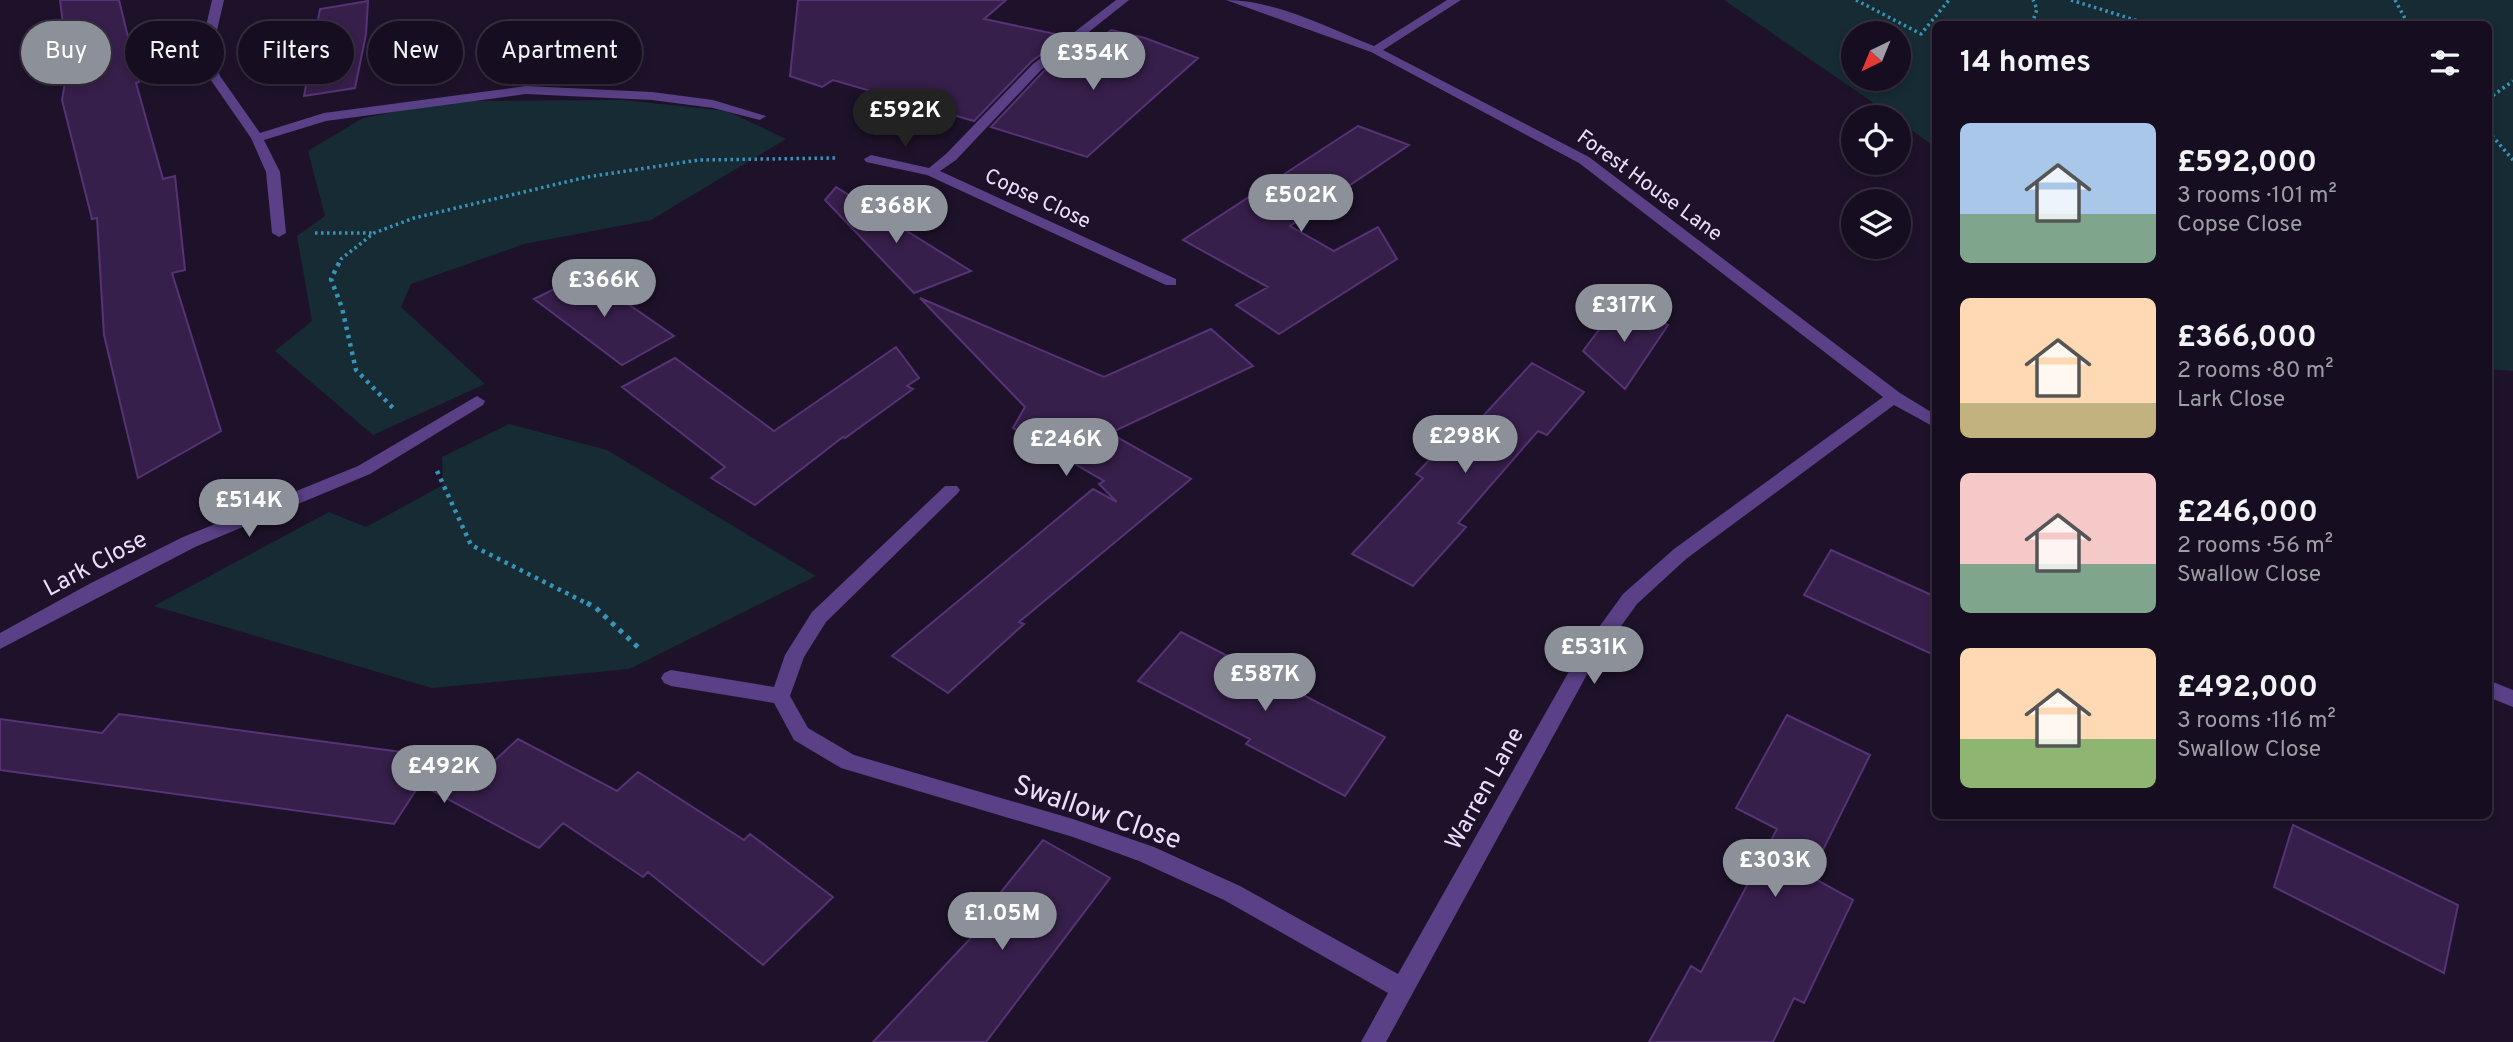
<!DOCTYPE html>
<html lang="en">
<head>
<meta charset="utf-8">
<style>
  :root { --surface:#160e20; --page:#1f1729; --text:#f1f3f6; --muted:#9e9ca5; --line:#352e3e; --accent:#8c9099 }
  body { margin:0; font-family:Overpass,sans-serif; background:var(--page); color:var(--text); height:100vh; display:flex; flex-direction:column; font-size:26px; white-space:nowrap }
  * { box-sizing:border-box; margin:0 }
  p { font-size:23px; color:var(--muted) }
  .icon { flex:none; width:38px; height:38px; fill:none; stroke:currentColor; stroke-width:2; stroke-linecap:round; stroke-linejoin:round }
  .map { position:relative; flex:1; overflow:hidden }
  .drawer { position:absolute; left:1932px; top:21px; width:560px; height:798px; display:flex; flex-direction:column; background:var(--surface); border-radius:10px; box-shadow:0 4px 10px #0003,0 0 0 2px var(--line) }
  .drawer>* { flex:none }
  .top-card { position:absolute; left:21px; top:21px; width:665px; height:63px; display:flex; gap:14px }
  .needle { width:46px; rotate:223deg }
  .tools { position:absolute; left:1841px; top:21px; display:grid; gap:14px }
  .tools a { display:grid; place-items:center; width:70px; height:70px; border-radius:50%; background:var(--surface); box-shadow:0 4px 10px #0003,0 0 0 2px var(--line); font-size:35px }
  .price { position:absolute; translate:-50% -60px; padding:0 16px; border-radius:24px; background:var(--accent); color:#fff; font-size:23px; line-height:46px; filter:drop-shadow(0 2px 4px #0008) }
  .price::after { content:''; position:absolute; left:50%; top:42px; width:21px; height:16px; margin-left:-10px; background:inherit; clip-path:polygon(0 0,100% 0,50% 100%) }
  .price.active { background:#222; color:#fff }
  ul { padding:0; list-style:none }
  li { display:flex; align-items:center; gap:21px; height:175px; padding:0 28px }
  li span { display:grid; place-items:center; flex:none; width:196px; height:140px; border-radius:10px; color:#555 }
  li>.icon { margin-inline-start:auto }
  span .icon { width:84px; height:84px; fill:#fffc; stroke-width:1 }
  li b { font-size:30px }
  h2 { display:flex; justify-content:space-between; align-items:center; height:84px; padding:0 28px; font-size:30px }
  .pill { padding:0 24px; border-radius:32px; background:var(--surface); box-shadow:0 4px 10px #0003,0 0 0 2px var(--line); font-size:24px; line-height:63px }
  .pill.active { background:var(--accent); color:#fff }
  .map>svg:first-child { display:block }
  .green { fill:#162b34; fill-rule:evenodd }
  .building { fill:#361f4a; stroke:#563375; stroke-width:2 }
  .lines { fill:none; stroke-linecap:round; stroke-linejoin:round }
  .path-far2 { stroke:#3893b7; stroke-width:3.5; stroke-dasharray:2.5 3.5; stroke-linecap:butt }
  .path-far1 { stroke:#3893b7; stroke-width:4.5; stroke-dasharray:3.5 5; stroke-linecap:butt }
  .path { stroke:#3893b7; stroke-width:5; stroke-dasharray:4.5 6; stroke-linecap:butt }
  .minor { fill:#5a4086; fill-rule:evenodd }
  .labels { text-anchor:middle; stroke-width:5; stroke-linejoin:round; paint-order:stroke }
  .far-street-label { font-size:21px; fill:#ecddfd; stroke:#1e122a }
  .street-label { font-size:24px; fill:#ecddfd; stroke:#1e122a }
  .near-street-label { font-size:28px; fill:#ecddfd; stroke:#1e122a }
</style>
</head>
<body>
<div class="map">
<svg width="2513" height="1042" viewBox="0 0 2513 1042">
  <rect width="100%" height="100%" fill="#1e122a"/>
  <path class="green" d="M 1724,0 L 2513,0 L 2513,371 L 2489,369 L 2488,24 L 1936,24 L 1935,147 L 1899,121 L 1899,117 L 1894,117 ZM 1899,33 L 1899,79 L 1853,79 L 1853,33 Z
    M 623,100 L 727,111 L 786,139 L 651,220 L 524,244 L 411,284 L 401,307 L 485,384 L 373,435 L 275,351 L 312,321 L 297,236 L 325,216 L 308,151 L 363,118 L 452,101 Z
    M 509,424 L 607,450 L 816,576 L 629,669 L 432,688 L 154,606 L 329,512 L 366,527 L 443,485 L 442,457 Z"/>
  <path class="building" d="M 60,0 L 119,0 L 139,82 L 136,83 L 163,179 L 175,176 L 185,270 L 172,273 L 221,431 L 138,478 L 104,335 L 97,218 L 92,219 L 62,100 L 68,64 Z
    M 798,0 L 1006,0 L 984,19 L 1065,36 L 1031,62 L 974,121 L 833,80 L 822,87 L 790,76 Z
    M 368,1 L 366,34 L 355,88 L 304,96 L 320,9 Z
    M 1111,30 L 1145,38 L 1198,58 L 1087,157 L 991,127 L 1043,72 L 1084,39 L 1096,42 Z
    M 1358,126 L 1409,145 L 1290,226 L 1334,251 L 1378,227 L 1397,259 L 1279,334 L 1236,305 L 1268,287 L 1183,240 Z
    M 836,187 L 971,271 L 914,293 L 825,200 Z
    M 585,274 L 674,336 L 622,365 L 534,299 Z
    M 920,298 L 1104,377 L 1211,329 L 1253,366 L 1110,433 L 1191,479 L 1019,622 L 1024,624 L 948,693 L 892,656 L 1093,489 L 1117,502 L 1099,484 L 1104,481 L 1013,428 L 1025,407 Z
    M 1616,307 L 1668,325 L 1625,389 L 1583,351 Z
    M 896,347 L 919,378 L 907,386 L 913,389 L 845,438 L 843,437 L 755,505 L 711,478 L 725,467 L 622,387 L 675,358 L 774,431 Z
    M 1532,363 L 1584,392 L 1547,435 L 1538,431 L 1458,523 L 1466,527 L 1413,586 L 1352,554 L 1423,478 L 1416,474 L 1464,423 L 1473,427 Z
    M 1831,550 L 1936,597 L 1936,656 L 1804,595 Z
    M 1181,632 L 1385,737 L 1345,796 L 1246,744 L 1250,739 L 1138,681 Z
    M 119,714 L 491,764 L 518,739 L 617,791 L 638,772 L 744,840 L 750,834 L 833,897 L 763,965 L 648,872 L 643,877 L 563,823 L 539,848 L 420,784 L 394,824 L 0,770 L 0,719 L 102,733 Z
    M 1787,715 L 1870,755 L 1810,876 L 1853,900 L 1804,1003 L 1794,998 L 1773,1042 L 1649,1042 L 1691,966 L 1701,972 L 1777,829 L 1736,808 Z
    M 2293,825 L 2458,905 L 2444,973 L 2274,887 Z
    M 1043,840 L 1110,878 L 986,1042 L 873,1042 L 986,922 L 980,918 Z"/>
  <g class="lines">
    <path class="path-far2" d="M 1856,0 L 1921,34 L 1949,0
      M 2071,0 L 2148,24
      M 2395,0 L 2408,24
      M 2032,24 L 2037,9 L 2033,0
      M 2488,99 L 2513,81
      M 2488,131 L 2513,160
      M 315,233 L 373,233
      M 338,265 L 341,259 L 374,233 L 414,218 L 587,177 L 699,160 L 835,158"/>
    <path class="path-far1" d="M 339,263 L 331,279 L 342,308 L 356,370 L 395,410
      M 437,471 L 471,545 L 590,605"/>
    <path class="path" d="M 587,603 L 596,608 L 642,651"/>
    <path class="minor" d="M 212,0 L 224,0 L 212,52 L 220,76 L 260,133 L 324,113 L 526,86 L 652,92 L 713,100 L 766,116 L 760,120 L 713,108 L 652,100 L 526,94 L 326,121 L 264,140 L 280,172 L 286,233 L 279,237 L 272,233 L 266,172 L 251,138 L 208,76 L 200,52 Z
      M 1116,0 L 1129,0 L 1041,70 L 956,160 L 940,171 L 1176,279 L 1176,285 L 1166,285 L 927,175 L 866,162 L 864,159 L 871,155 L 929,168 L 946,154 L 1033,64 Z
      M 1226,0 C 1276,0 1328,28 1374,46 L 1447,0 L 1461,0 L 1383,50 L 1589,157 L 1900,393 L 1936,415 L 1936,428 L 1894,405 L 1686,559 L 1637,604 L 1590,669 L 1386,1042 L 1361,1042 L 1388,993 L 1224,900 L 1139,861 L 1073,837 L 841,768 L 794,740 L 774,703 L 671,686 L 664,683 L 661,678 L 664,673 L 671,670 L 774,687 L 785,655 L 812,612 L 945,486 L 957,486 L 960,490 L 957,494 L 826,622 L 804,657 L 790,696 L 808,728 L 854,755 L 1073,819 L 1154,847 L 1240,886 L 1398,974 L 1576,659 L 1623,594 L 1674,549 L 1883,397 L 1579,163 L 1371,52 Z
      M 477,396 L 485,401 L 483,405 L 370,474 L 195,547 L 0,649 L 0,633 L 91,583 L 183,537 L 358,466 Z
      M 2488,680 L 2513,690 L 2513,707 L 2488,697 Z"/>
  </g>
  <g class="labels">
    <g class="far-street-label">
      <text transform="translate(1650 185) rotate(36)" y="7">Forest House Lane</text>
      <text transform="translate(1038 198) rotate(25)" y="7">Copse Close</text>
    </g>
    <g class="street-label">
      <text transform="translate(95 563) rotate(-28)" y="8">Lark Close</text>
      <text transform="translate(1484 788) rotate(-61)" y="8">Warren Lane</text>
    </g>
    <g class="near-street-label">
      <text transform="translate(1098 811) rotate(19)" y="10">Swallow Close</text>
    </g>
  </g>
</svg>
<div class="tools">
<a><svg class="needle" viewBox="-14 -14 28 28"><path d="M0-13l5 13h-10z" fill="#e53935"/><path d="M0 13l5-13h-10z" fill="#9e9ca5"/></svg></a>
<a><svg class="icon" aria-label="locate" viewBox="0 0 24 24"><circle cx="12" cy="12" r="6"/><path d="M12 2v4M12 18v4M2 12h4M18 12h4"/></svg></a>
<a><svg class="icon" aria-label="layers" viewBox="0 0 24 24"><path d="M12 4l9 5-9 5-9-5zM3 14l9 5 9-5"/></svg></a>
</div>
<b class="price" style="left:1093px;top:92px">£354K</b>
<b class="price active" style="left:905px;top:149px">£592K</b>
<b class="price" style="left:1301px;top:234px">£502K</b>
<b class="price" style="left:896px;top:245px">£368K</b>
<b class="price" style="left:604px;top:319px">£366K</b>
<b class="price" style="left:1624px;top:344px">£317K</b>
<b class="price" style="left:1465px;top:475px">£298K</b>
<b class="price" style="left:1066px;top:478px">£246K</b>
<b class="price" style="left:249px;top:539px">£514K</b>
<b class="price" style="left:1594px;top:686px">£531K</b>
<b class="price" style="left:1265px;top:713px">£587K</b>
<b class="price" style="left:444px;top:805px">£492K</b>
<b class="price" style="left:1775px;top:899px">£303K</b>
<b class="price" style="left:1002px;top:952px">£1.05M</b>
<div class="top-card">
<a class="pill active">Buy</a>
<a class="pill">Rent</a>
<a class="pill">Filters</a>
<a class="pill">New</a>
<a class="pill">Apartment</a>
</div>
<section class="drawer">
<h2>14 homes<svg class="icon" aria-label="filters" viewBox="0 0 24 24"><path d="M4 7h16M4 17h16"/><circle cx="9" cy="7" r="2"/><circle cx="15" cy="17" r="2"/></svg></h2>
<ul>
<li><span style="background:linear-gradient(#a9c7e8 65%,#7fa58c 0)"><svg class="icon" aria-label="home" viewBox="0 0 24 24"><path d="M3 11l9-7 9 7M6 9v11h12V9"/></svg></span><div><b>£592,000</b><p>3 rooms · 101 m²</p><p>Copse Close</p></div></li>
<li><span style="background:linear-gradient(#ffd9b3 75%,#c2b280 0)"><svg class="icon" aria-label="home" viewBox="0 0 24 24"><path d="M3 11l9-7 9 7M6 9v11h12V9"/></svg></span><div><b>£366,000</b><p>2 rooms · 80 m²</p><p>Lark Close</p></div></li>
<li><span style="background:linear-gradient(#f6c9c9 65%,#7fa58c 0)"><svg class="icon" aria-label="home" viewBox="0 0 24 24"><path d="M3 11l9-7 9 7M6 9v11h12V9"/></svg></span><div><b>£246,000</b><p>2 rooms · 56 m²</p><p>Swallow Close</p></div></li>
<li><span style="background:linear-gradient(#ffd9b3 65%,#8fb573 0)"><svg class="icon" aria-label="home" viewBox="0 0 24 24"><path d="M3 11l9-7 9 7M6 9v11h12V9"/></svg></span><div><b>£492,000</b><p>3 rooms · 116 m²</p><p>Swallow Close</p></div></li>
</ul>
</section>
</div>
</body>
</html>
